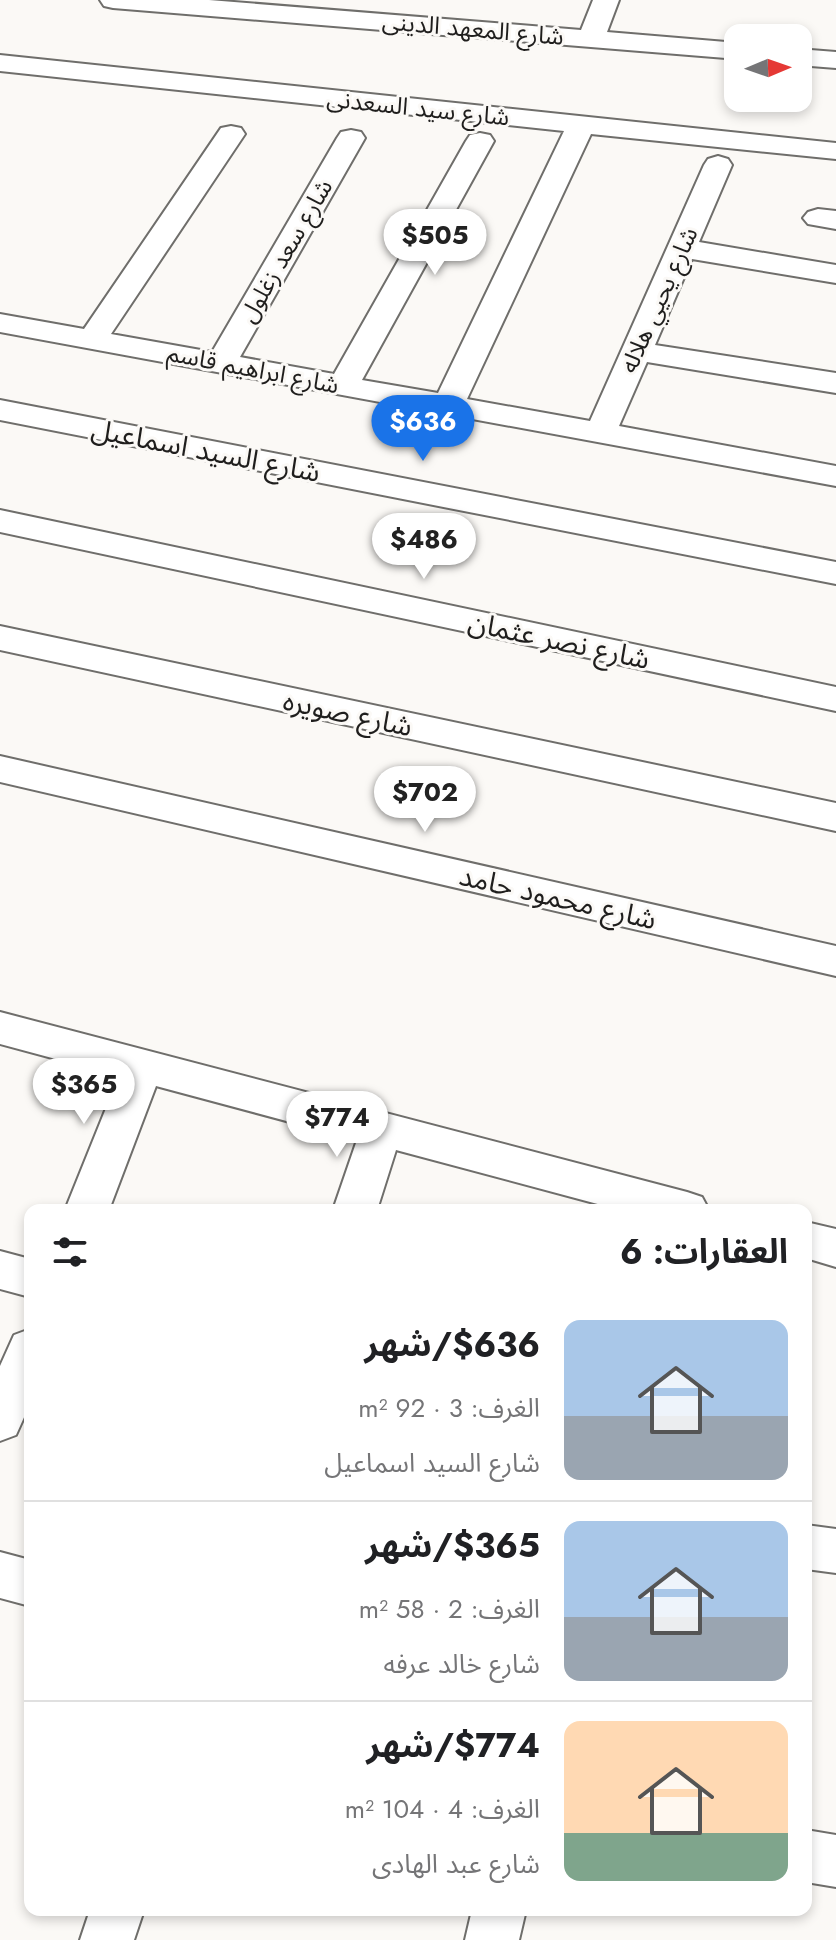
<!DOCTYPE html>
<html lang="ar">
<head>
<meta charset="utf-8">
<style>
  :root { --surface:#fff; --page:#f6f6f6; --text:#202124; --muted:#757577; --line:#e0e0e0; --accent:#1a73e8 }
  body { margin:0; font-family:Jost,"Noto Sans Arabic",sans-serif; background:var(--page); color:var(--text); direction:rtl; height:100vh; display:flex; flex-direction:column; font-size:30px; white-space:nowrap }
  * { box-sizing:border-box; margin:0 }
  p { font-size:26px; color:var(--muted) }
  .icon { flex:none; width:44px; height:44px; fill:none; stroke:currentColor; stroke-width:2; stroke-linecap:round; stroke-linejoin:round }
  .map { position:relative; flex:1; overflow:hidden; direction:ltr }
  .sheet { position:absolute; left:24px; top:1204px; width:788px; height:712px; display:flex; flex-direction:column; background:var(--surface); border-radius:16px; box-shadow:0 4px 12px #0003; direction:rtl }
  .sheet>* { flex:none }
  .needle { width:52px; rotate:88deg }
  .controls { position:absolute; left:724px; top:24px; display:grid; gap:16px }
  .controls a { display:grid; place-items:center; width:88px; height:88px; border-radius:16px; background:var(--surface); box-shadow:0 4px 12px #0003; font-size:40px }
  .price { position:absolute; translate:-50% -68px; padding:0 18px; border-radius:28px; background:#fff; color:#222; font-size:26px; line-height:52px; filter:drop-shadow(0 2px 4px #0008) }
  .price::after { content:''; position:absolute; left:50%; top:48px; width:24px; height:18px; margin-left:-12px; background:inherit; clip-path:polygon(0 0,100% 0,50% 100%) }
  .price.on { background:var(--accent); color:#fff }
  ul { padding:0; list-style:none }
  li { display:flex; align-items:center; gap:24px; height:200px; padding:0 24px }
  li+li { border-top:2px solid var(--line) }
  li span { display:grid; place-items:center; flex:none; width:224px; height:160px; border-radius:16px; color:#555 }
  li>.icon { margin-inline-start:auto }
  span .icon { width:96px; height:96px; fill:#fffc; stroke-width:1 }
  li b { font-size:34px }
  h2 { display:flex; justify-content:space-between; align-items:center; height:96px; padding:0 24px; font-size:34px }
  .map>svg:first-child { display:block }
  .lines { fill:none; stroke-linecap:round; stroke-linejoin:round }
  .minor-casing { stroke:#6f6e6b; stroke-width:4 }
  .minor { fill:#fff; fill-rule:evenodd }
  .labels { text-anchor:middle; stroke-width:6; stroke-linejoin:round; paint-order:stroke }
  .far-street-label { font-size:24px; fill:#1f1e1d; stroke:#fbf9f6 }
  .street-label { font-size:28px; fill:#1f1e1d; stroke:#fbf9f6 }
</style>
</head>
<body>
<div class="map">
<svg width="836" height="1940" viewBox="0 0 836 1940">
  <rect width="100%" height="100%" fill="#fbf9f6"/>
  <g class="lines">
    <defs>
      <path id="minor" d="M 100,0 L 209,0 L 581,30 L 593,0 L 619,0 L 607,32 L 738,43 L 738,59 L 113,8 L 104,6 Z
        M 798,49 L 836,52 L 836,68 L 798,65 Z
        M 0,55 L 836,143 L 836,159 L 591,134 L 467,399 L 590,421 L 704,165 L 708,159 L 718,156 L 728,159 L 732,165 L 699,242 L 836,265 L 836,283 L 692,259 L 655,345 L 836,373 L 836,393 L 647,362 L 619,426 L 836,466 L 836,486 L 0,332 L 0,314 L 84,329 L 221,128 L 231,126 L 241,128 L 245,134 L 111,334 L 212,352 L 337,138 L 341,132 L 351,130 L 361,132 L 365,138 L 240,357 L 334,374 L 466,141 L 470,135 L 480,133 L 490,135 L 494,141 L 362,380 L 438,393 L 564,131 L 0,71 Z
        M 818,209 L 836,211 L 836,229 L 808,224 L 803,218 L 808,212 Z
        M 0,400 L 836,562 L 836,584 L 0,420 Z
        M 0,510 L 836,687 L 836,711 L 0,532 Z
        M 0,626 L 836,803 L 836,831 L 0,650 Z
        M 0,756 L 836,946 L 836,976 L 0,782 Z
        M 0,1012 L 687,1192 L 702,1197 L 709,1210 L 620,1210 L 396,1150 L 377,1210 L 333,1210 L 357,1140 L 156,1086 L 109,1210 L 65,1210 L 119,1076 L 0,1044 Z
        M 806,1222 L 836,1229 L 836,1267 L 806,1258 Z
        M 0,1251 L 30,1259 L 30,1297 L 0,1289 Z
        M 30,1329 L 30,1404 L 16,1435 L 0,1441 L 0,1366 L 14,1335 Z
        M 806,1525 L 836,1529 L 836,1573 L 806,1569 Z
        M 0,1552 L 30,1560 L 30,1606 L 0,1598 Z
        M 806,1830 L 836,1835 L 836,1887 L 806,1882 Z
        M 90,1910 L 144,1910 L 134,1940 L 80,1940 Z
        M 472,1910 L 526,1910 L 519,1940 L 465,1940 Z"/>
    </defs>
    <use href="#minor" class="minor-casing"/>
    <use href="#minor" class="minor"/>
  </g>
  <g class="labels">
    <g class="far-street-label">
      <text transform="translate(473 29) rotate(5)" y="8">شارع المعهد الدينى</text>
      <text transform="translate(418 108) rotate(6)" y="8">شارع سيد السعدنى</text>
      <text transform="translate(286 251) rotate(-60)" y="8">شارع سعد زغلول</text>
      <text transform="translate(659 300) rotate(-66)" y="8">شارع يحيي هلاله</text>
      <text transform="translate(253 369) rotate(11)" y="8">شارع ابراهيم قاسم</text>
    </g>
    <g class="street-label">
      <text transform="translate(206 450) rotate(11)" y="10">شارع السيد اسماعيل</text>
      <text transform="translate(559 640) rotate(12)" y="10">شارع نصر عثمان</text>
      <text transform="translate(348 713) rotate(12)" y="10">شارع صويره</text>
      <text transform="translate(558 897) rotate(13)" y="10">شارع محمود حامد</text>
    </g>
  </g>
</svg>
<div class="controls">
<a><svg class="needle" viewBox="-14 -14 28 28"><path d="M0-13l5 13h-10z" fill="#e53935"/><path d="M0 13l5-13h-10z" fill="#757577"/></svg></a>
</div>
<b class="price" style="left:435px;top:277px">$505</b>
<b class="price on" style="left:423px;top:463px">$636</b>
<b class="price" style="left:424px;top:581px">$486</b>
<b class="price" style="left:425px;top:834px">$702</b>
<b class="price" style="left:84px;top:1126px">$365</b>
<b class="price" style="left:337px;top:1159px">$774</b>
<section class="sheet">
<h2>العقارات: 6<svg class="icon" aria-label="filters" viewBox="0 0 24 24"><path d="M4 7h16M4 17h16"/><circle cx="9" cy="7" r="2"/><circle cx="15" cy="17" r="2"/></svg></h2>
<ul>
<li><span style="background:linear-gradient(#a9c7e8 60%,#9aa5b1 0)"><svg class="icon" aria-label="home" viewBox="0 0 24 24"><path d="M3 11l9-7 9 7M6 9v11h12V9"/></svg></span><div><b>$636/شهر</b><p>الغرف: 3 · 92 m²</p><p>شارع السيد اسماعيل</p></div></li>
<li><span style="background:linear-gradient(#a9c7e8 60%,#9aa5b1 0)"><svg class="icon" aria-label="home" viewBox="0 0 24 24"><path d="M3 11l9-7 9 7M6 9v11h12V9"/></svg></span><div><b>$365/شهر</b><p>الغرف: 2 · 58 m²</p><p>شارع خالد عرفه</p></div></li>
<li><span style="background:linear-gradient(#ffd9b3 70%,#7fa58c 0)"><svg class="icon" aria-label="home" viewBox="0 0 24 24"><path d="M3 11l9-7 9 7M6 9v11h12V9"/></svg></span><div><b>$774/شهر</b><p>الغرف: 4 · 104 m²</p><p>شارع عبد الهادى</p></div></li>
</ul>
</section>
</div>
</body>
</html>
